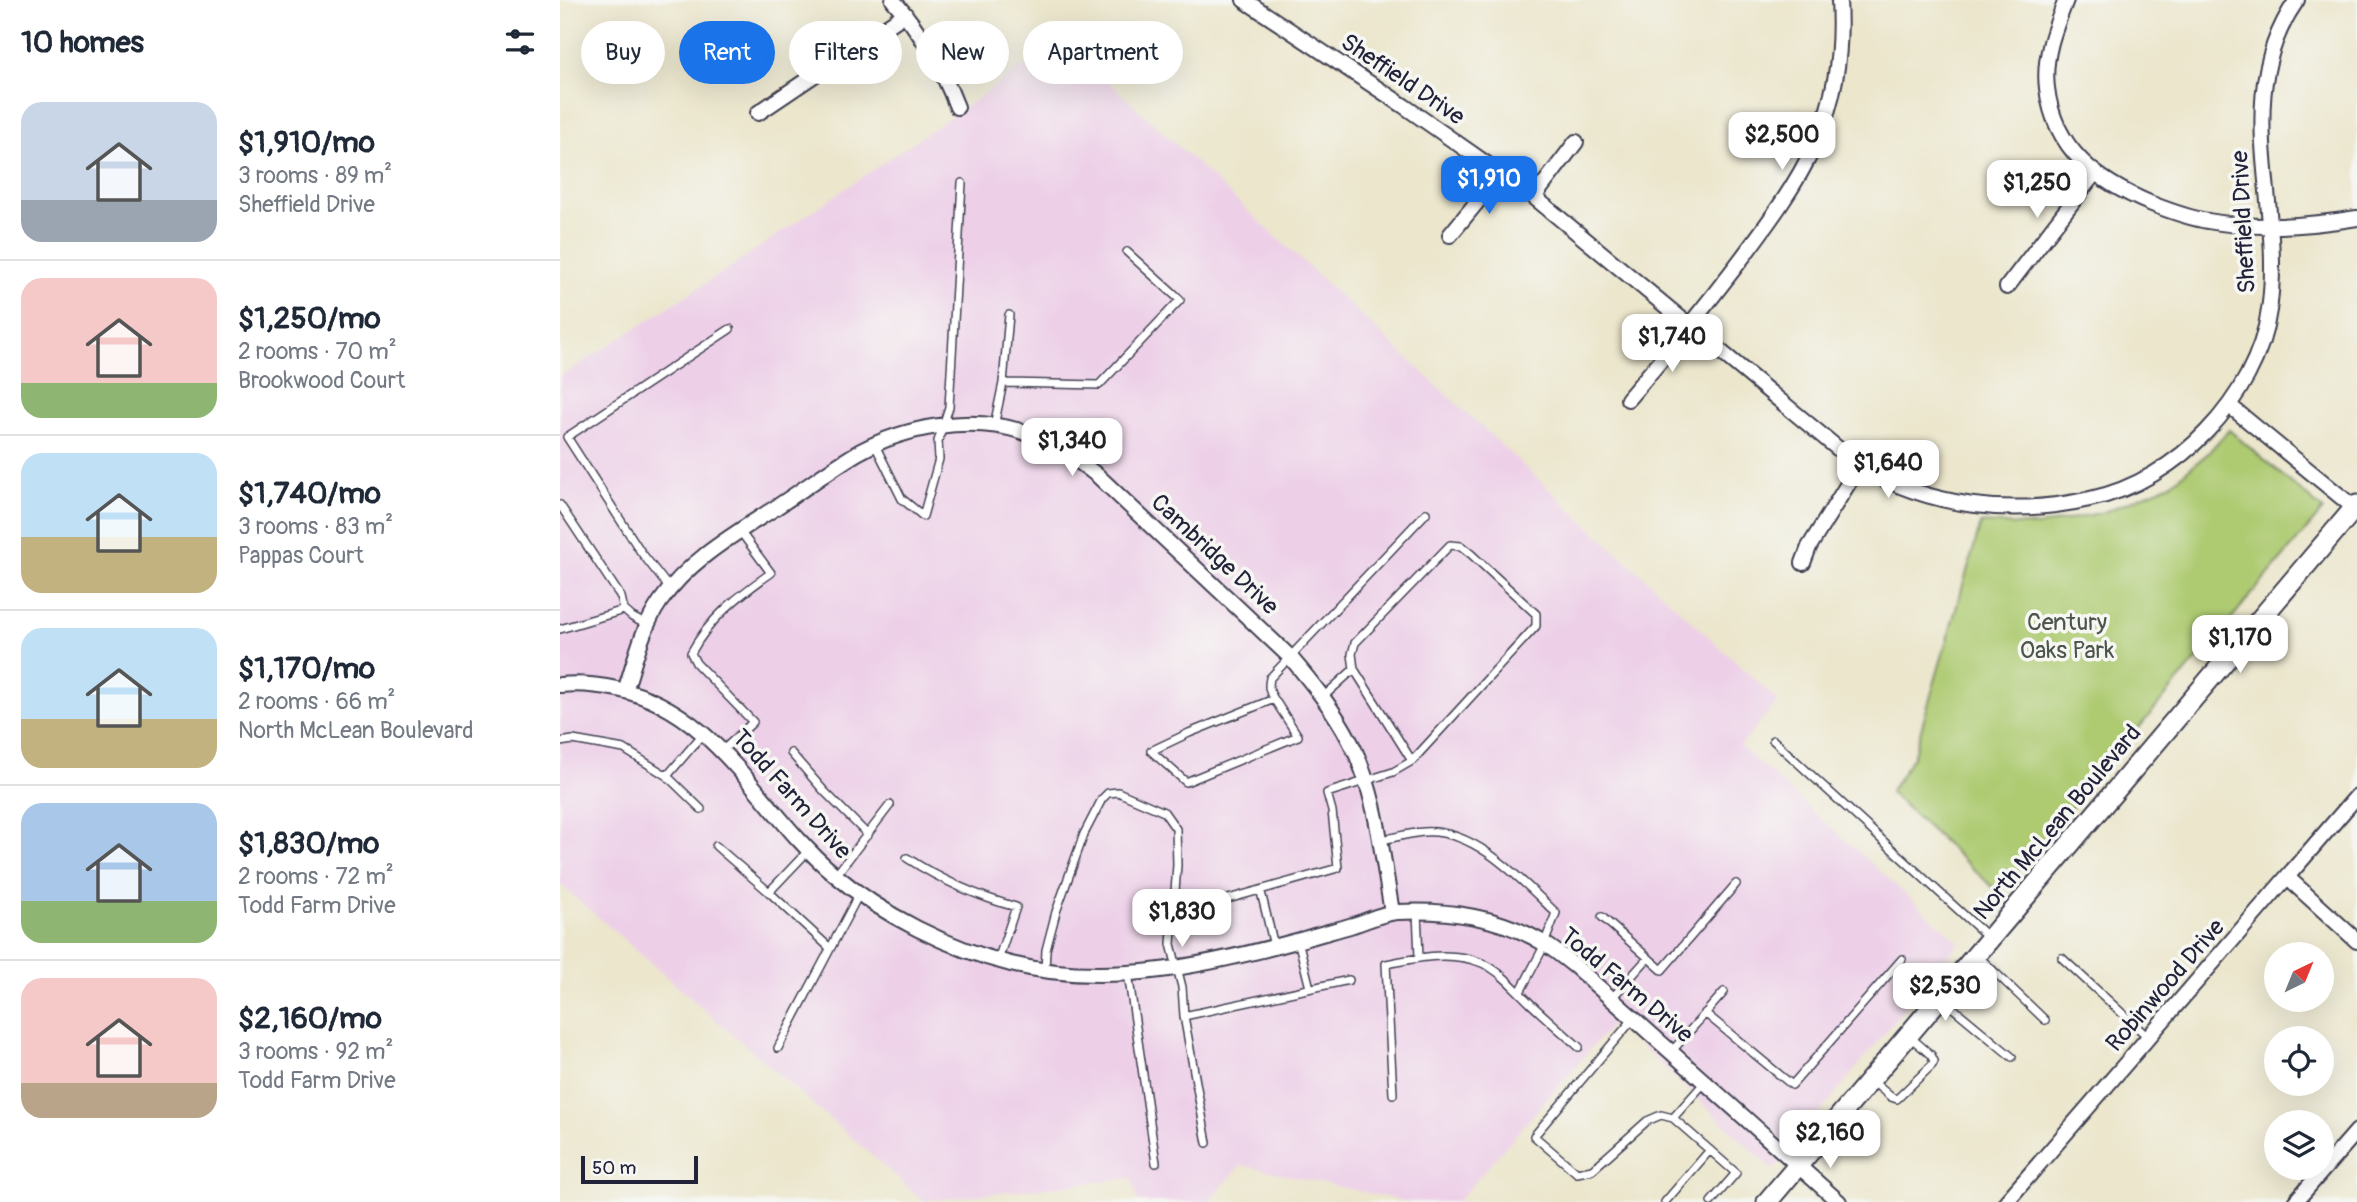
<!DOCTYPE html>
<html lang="en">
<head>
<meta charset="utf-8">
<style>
  :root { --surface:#fff; --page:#f6f6f7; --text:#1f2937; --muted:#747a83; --line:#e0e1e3; --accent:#1a73e8 }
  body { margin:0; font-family:Pangolin,sans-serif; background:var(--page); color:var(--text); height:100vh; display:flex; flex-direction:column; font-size:26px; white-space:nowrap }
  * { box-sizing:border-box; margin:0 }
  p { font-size:23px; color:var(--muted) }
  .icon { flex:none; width:38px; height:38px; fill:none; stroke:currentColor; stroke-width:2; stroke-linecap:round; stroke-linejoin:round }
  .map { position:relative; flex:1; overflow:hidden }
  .drawer { display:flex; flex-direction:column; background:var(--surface); width:560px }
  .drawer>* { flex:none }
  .top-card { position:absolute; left:21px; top:21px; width:665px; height:63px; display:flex; gap:14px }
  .needle { width:46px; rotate:43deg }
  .fabs { position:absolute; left:1704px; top:942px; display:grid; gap:14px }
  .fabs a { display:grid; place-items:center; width:70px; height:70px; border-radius:50%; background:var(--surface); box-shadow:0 7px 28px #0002; font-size:35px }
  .scale { position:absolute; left:21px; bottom:18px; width:117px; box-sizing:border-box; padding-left:7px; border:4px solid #22223b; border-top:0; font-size:19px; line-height:24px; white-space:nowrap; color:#22223b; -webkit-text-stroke:5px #f6f6f2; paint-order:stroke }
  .price { position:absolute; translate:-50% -60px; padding:0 16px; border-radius:14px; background:#fff; color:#222; font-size:23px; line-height:46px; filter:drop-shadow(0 2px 4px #0008) }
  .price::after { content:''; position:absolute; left:50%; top:42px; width:21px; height:16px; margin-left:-10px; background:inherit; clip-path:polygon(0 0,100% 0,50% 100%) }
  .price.on { background:var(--accent); color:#fff }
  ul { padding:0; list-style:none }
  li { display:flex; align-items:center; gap:21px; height:175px; padding:0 21px }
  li+li { border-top:2px solid var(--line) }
  li span { display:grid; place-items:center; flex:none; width:196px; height:140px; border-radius:21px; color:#555 }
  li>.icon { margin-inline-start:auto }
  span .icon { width:84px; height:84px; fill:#fffc; stroke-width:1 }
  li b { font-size:30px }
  h2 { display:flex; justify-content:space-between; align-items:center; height:84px; padding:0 21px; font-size:30px }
  .pill { padding:0 24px; border-radius:32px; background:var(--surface); box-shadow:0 7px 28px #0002; font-size:24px; line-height:63px }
  .pill.on { background:var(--accent); color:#fff }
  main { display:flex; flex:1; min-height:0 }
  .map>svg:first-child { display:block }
  .built { fill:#edd0e8 }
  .green { fill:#aecb72; stroke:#687656; stroke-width:2 }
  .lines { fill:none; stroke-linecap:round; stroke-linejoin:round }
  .service-casing { stroke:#403f51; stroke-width:10 }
  .minor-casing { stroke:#403f51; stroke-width:18 }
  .secondary-casing { stroke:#403f51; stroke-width:23 }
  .service { stroke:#fff; stroke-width:7 }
  .minor { stroke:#fff; stroke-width:14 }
  .secondary { stroke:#fff; stroke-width:19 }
  .labels { text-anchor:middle; stroke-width:7; stroke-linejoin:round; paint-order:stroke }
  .street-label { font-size:24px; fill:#22223b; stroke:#f6f6f2 }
  .park-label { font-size:24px; fill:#4c554c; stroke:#f6f6f2 }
</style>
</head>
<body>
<main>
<section class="drawer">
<h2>10 homes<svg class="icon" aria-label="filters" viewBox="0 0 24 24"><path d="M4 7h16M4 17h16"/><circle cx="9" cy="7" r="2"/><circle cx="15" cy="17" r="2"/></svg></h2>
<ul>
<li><span style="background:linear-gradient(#c9d6e8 70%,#9aa5b1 0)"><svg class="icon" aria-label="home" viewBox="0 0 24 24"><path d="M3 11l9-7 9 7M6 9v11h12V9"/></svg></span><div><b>$1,910/mo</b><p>3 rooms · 89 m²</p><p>Sheffield Drive</p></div></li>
<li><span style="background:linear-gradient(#f6c9c9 75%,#8fb573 0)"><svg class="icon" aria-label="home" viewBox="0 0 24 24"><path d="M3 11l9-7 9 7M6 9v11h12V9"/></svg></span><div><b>$1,250/mo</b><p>2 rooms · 70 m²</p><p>Brookwood Court</p></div></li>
<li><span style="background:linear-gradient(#bfe0f5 60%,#c2b280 0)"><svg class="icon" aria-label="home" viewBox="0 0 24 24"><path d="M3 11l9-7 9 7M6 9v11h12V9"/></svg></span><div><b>$1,740/mo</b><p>3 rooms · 83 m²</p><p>Pappas Court</p></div></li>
<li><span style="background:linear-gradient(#bfe0f5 65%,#c2b280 0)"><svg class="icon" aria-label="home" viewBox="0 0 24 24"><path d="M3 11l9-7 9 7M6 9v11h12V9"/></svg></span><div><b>$1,170/mo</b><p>2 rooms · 66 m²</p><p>North McLean Boulevard</p></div></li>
<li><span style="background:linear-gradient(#a9c7e8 70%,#8fb573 0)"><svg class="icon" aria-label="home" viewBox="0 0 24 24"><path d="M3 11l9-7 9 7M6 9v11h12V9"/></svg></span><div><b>$1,830/mo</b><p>2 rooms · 72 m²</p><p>Todd Farm Drive</p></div></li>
<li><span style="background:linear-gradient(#f6c9c9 75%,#b9a48a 0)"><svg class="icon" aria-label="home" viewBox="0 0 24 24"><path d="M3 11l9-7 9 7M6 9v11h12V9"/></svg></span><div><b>$2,160/mo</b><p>3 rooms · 92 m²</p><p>Todd Farm Drive</p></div></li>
</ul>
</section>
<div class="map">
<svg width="1797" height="1202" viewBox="0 0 1797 1202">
  <rect width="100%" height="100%" fill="#f6f6f2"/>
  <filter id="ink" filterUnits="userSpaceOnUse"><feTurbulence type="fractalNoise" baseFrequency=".0143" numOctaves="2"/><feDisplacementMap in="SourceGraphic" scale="14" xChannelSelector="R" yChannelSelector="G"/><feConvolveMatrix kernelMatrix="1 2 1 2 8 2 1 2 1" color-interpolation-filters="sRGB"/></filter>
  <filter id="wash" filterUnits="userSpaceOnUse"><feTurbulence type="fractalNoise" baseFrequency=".00686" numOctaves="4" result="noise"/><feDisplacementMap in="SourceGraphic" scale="28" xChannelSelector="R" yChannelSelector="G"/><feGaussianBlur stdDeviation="1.57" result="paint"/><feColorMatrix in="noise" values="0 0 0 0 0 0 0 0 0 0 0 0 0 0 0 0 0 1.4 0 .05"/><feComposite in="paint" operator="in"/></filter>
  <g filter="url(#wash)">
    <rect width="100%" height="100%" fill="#ebe6cc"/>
    <path class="built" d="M 503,40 L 1218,701 L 1180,746 L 1399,942 L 1213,1170 L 1055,1021 L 897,1202 L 849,1202 L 681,1165 L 648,1202 L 578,1202 L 572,1178 L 364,1201 L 0,884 L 0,377 L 169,268 Z"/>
    <path class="green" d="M 1669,430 L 1763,510 L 1439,893 L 1330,792 L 1353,757 L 1421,523 L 1479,526 L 1544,512 L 1611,484 L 1646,455 Z"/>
  </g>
  <g filter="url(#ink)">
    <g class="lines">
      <defs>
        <path id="service" d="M 443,383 L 539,385 L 620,300 L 567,252
          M 434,426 L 443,383 L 449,315
          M 315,445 L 342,499 L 363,516 L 379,459 L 378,441 L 389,407 L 402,183
          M 0,505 L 61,597 L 64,610
          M 110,589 L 81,552 L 7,437 L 170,329
          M 0,629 L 64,610 L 72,617 L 87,625
          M 794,669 L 852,761
          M 714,699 L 629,733 L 591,751 L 626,782 L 738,736 L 714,699 C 709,692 708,687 710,678 L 866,513
          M 1213,740 L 1429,938
          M 0,742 L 13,740 L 64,749 L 107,776 L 143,734
          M 162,751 L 193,722 L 136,663 L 131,653 C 149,619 179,595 211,573 L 180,531
          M 231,753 L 264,791 L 308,835
          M 107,776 L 141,809
          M 820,840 C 834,838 849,833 864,832 C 915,828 962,881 996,913 L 981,952 L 960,992
          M 156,846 L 209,892
          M 248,851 L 209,892 L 270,948
          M 347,858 C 381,880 416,896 456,907 L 438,960
          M 276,875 L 330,805
          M 701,892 L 714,946
          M 661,901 L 778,868 L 772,811 L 767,793 L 833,772 L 852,761 L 976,626 L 976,614 L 911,554 L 901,546 L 890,545 L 795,643 L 792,654 L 794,669 L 763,697
          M 857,912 L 859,957
          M 1042,917 L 1102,970 L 1176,884
          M 738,940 L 750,988
          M 1419,957 L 1485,1020
          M 1502,958 L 1589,1038
          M 485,971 L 486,950 L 496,912 L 524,834 L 542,799 L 548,793 L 558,792 L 604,812 L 616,829 L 617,865 L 611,944 L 622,987 L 624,1016 L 647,1143
          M 568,973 L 596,1163
          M 1052,998 L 1088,958
          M 1381,998 L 1452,1057
          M 1145,1013 L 1232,1085 L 1342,959
          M 624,1016 L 789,980
          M 1074,1018 L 974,1136 L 1017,1173 L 1032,1170 L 1087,1121 L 1101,1115 L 1113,1118
          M 218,1048 L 299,894
          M 1112,1051 L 1164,992
          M 1312,1081 L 1331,1097 L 1337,1099 L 1372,1065 L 1374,1061 L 1371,1055 L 1349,1036
          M 1145,1082 L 1113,1118 L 1176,1173 L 1151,1202
          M 833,1094 L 826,964 C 856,958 891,950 922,963 C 941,971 956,990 971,1004 C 987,1019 1003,1033 1019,1047
          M 1105,1202 L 1150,1150"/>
        <path id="minor" d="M 333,0 C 361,32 382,68 397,107
          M 684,0 L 844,106 L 974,197 L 1299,466 C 1370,507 1450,517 1530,499 C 1574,490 1616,464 1647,431 C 1678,399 1703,355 1709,310 C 1725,204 1669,97 1737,0
          M 1506,0 C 1495,28 1483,57 1487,88 C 1494,150 1538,182 1592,204 C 1610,211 1629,218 1648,221 C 1697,230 1749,226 1797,218
          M 198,113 L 345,14
          M 974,197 L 1016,142
          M 890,235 L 940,174
          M 1447,287 L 1534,174
          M 1068,399 C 1105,356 1141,312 1176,266 C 1243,177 1286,117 1279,0
          M 1670,406 L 1797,510
          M 1243,563 L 1249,547 L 1299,466
          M 0,685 C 19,683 38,685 57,689 C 158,710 201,813 274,874 C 322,915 390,949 451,964 C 548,988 649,965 744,939 C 760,934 777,930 793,925 C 807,921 822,913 837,912 C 887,909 942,917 985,944 C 996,951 1007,960 1017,968 L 1279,1202
          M 65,691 C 75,661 82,628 100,602 C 129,560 173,535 215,508 C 243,490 270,469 299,452 C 345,427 409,415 460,431 C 489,441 514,457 538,476 L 731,658 C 753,684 774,710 790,741 C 817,793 822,856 832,912
          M 1728,878 L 1797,941
          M 1446,1202 L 1797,796
          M 1735,1202 L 1797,1131"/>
        <path id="secondary" d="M 1207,1202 L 1797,505"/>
      </defs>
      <use href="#service" class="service-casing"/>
      <use href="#minor" class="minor-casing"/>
      <use href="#secondary" class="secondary-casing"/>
      <use href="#service" class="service"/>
      <use href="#minor" class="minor"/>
      <use href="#secondary" class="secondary"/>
    </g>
  </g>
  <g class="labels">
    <g class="street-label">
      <text transform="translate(843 79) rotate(34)" y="8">Sheffield Drive</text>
      <text transform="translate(1683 222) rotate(-93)" y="8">Sheffield Drive</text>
      <text transform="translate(655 554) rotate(43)" y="8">Cambridge Drive</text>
      <text transform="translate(232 794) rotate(48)" y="8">Todd Farm Drive</text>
      <text transform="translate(1497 822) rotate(-50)" y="8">North McLean Boulevard</text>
      <text transform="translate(1067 985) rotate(40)" y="8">Todd Farm Drive</text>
      <text transform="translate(1605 985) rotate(-49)" y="8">Robinwood Drive</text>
    </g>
    <g class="park-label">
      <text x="1507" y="630">Century<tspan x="1507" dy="28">Oaks Park</tspan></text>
    </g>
  </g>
</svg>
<div class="fabs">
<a><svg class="needle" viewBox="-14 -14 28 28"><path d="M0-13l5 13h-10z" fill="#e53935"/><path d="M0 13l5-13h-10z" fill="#747a83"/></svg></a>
<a><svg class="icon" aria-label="locate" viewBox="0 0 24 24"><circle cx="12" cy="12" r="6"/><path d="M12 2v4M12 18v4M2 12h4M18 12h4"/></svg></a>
<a><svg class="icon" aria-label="layers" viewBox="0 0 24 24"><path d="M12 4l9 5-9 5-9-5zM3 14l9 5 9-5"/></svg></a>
</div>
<div class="scale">50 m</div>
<b class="price" style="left:1222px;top:172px">$2,500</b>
<b class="price on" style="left:929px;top:216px">$1,910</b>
<b class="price" style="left:1477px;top:220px">$1,250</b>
<b class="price" style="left:1112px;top:374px">$1,740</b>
<b class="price" style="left:512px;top:478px">$1,340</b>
<b class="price" style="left:1328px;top:500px">$1,640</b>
<b class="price" style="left:1680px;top:675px">$1,170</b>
<b class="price" style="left:622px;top:949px">$1,830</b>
<b class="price" style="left:1385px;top:1023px">$2,530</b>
<b class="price" style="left:1270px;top:1170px">$2,160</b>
<div class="top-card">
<a class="pill">Buy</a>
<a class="pill on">Rent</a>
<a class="pill">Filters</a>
<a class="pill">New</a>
<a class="pill">Apartment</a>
</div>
</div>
</main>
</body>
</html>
